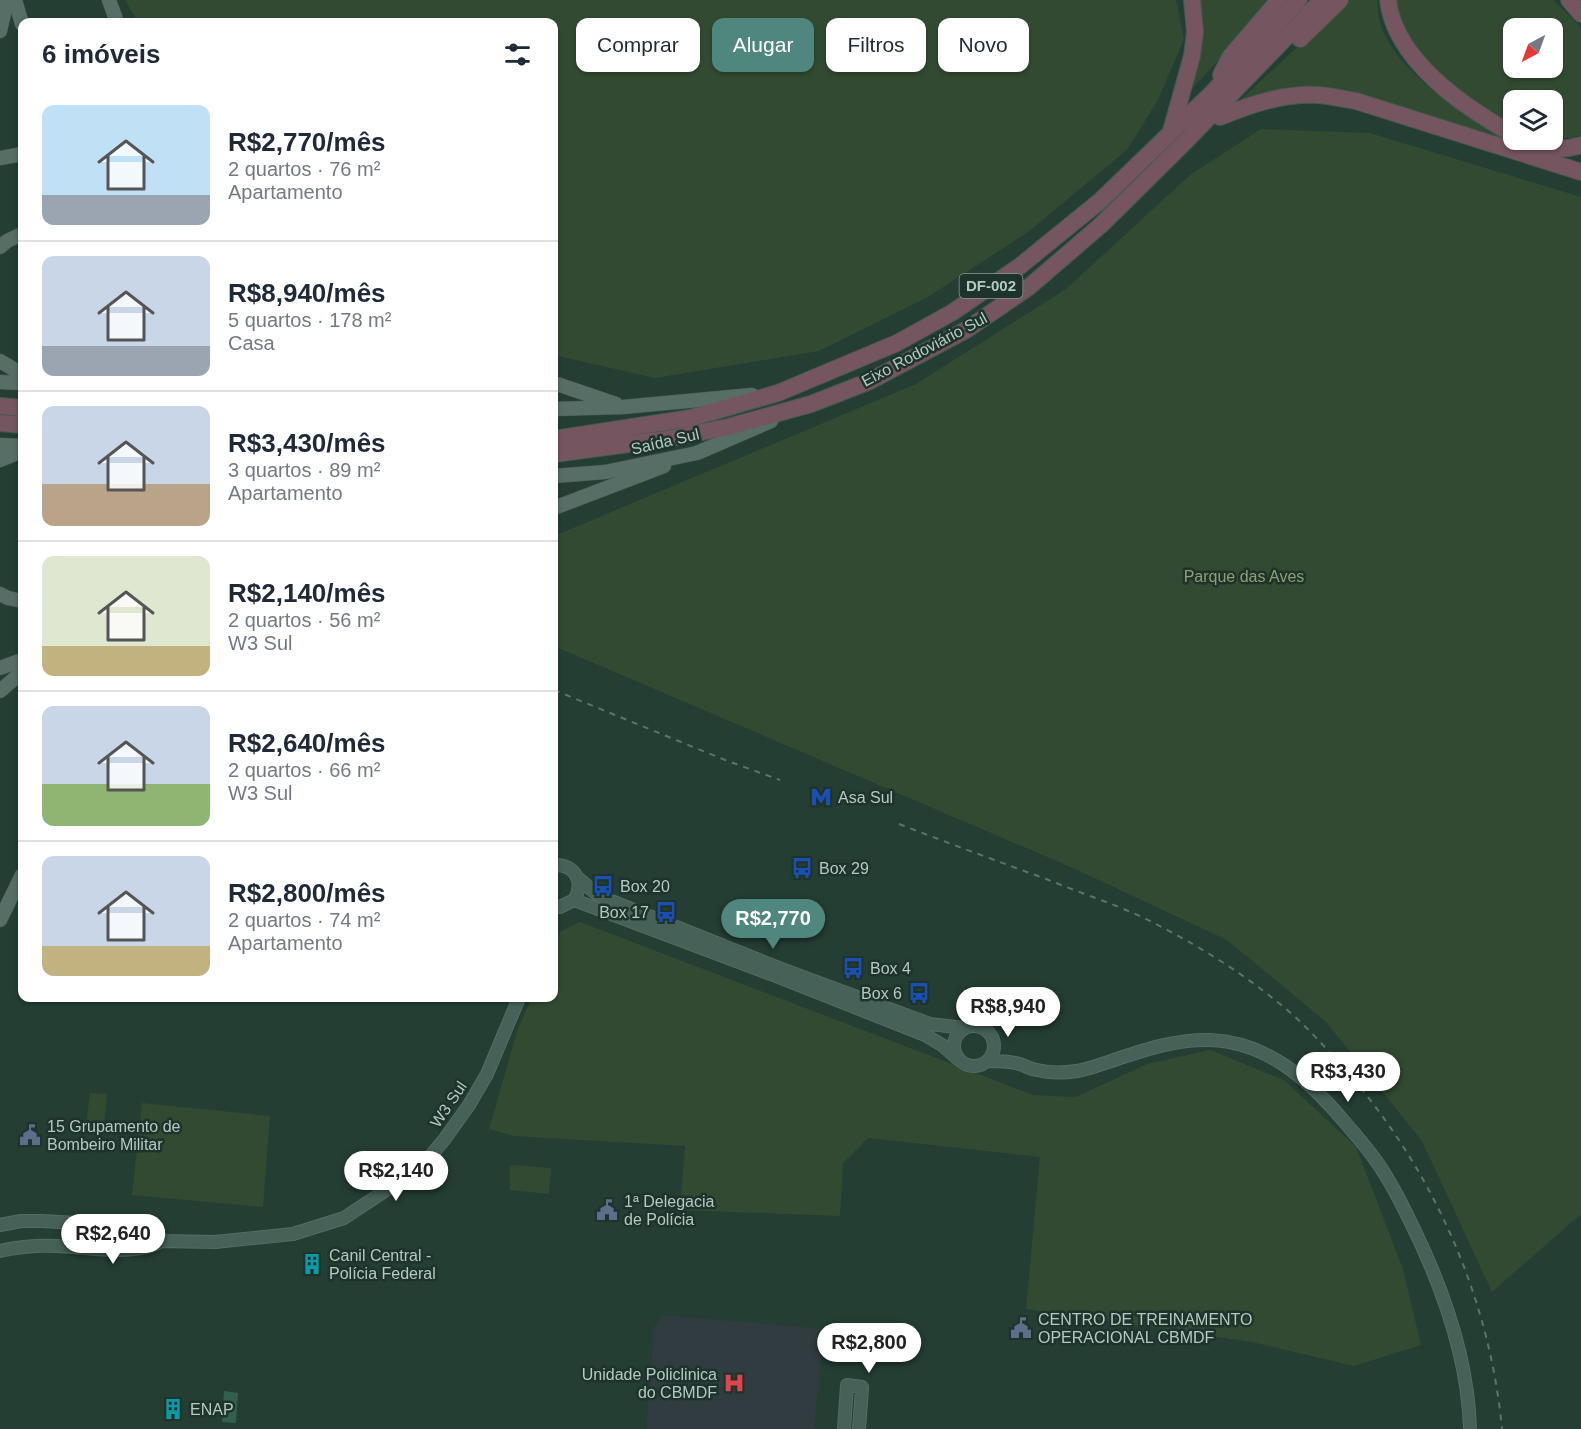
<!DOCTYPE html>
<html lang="pt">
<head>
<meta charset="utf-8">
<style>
  :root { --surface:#fff; --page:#f6f6f7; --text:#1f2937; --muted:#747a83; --line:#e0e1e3; --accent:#4f867d }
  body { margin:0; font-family:Helvetica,sans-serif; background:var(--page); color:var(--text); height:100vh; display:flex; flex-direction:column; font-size:22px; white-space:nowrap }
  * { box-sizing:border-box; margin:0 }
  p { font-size:20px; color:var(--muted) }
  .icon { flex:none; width:33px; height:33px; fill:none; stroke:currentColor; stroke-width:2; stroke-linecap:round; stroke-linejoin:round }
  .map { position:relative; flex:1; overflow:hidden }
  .side { position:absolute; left:18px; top:18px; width:540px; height:984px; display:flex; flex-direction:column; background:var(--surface); border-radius:12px; box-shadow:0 2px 4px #0004 }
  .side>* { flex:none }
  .hud { position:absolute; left:576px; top:18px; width:570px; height:54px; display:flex; gap:12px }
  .needle { width:39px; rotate:221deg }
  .tools { position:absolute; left:1503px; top:18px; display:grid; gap:12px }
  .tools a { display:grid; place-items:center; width:60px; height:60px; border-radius:12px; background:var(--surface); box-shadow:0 2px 4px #0004; font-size:30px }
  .price { position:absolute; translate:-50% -51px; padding:0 14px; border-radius:21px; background:#fff; color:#222; font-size:20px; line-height:39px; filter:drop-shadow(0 2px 3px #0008) }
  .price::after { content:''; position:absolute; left:50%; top:36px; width:18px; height:14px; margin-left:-9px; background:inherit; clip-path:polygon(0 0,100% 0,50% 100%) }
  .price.on { background:var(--accent); color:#fff }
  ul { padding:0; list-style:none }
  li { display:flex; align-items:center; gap:18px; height:150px; padding:0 24px }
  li+li { border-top:2px solid var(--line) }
  li span { display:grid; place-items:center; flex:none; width:168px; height:120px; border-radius:12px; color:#555 }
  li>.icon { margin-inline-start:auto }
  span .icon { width:72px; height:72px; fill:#fffc; stroke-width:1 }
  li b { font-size:26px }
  h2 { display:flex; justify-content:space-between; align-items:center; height:72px; padding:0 24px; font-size:26px }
  .tag { padding:0 21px; border-radius:12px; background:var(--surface); box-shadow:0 2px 4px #0004; font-size:21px; line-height:54px }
  .tag.on { background:var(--accent); color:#fff }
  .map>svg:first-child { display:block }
  .medical { fill:#303c3f }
  .green { fill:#324a32; fill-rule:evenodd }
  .water { fill:#335f4f }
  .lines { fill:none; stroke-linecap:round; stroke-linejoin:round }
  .secondary-casing { stroke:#566c64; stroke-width:14 }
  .primary-casing { stroke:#445a52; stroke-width:15 }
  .highway-casing { stroke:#435951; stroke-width:18 }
  .secondary { stroke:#466158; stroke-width:12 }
  .primary { stroke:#566e65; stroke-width:14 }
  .highway { stroke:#745560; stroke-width:16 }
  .rail { stroke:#5a756b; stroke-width:2; stroke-dasharray:6 6; stroke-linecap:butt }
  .labels { text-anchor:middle; stroke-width:5; stroke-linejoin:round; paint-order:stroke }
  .shield { fill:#1d332b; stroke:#879c95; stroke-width:1.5 }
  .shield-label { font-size:15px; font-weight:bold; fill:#b4c9c2 }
  .street-label { font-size:16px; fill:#b4c9c2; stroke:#1d332b }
  .park-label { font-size:16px; fill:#939f72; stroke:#1d332b }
  .poi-label { font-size:16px; fill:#b4c9c2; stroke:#1d332b; text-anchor:start }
</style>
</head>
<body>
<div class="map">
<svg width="1581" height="1429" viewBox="0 0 1581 1429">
  <rect width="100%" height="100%" fill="#243e34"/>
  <path class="medical" d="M 663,1315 L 824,1329 L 814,1429 L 646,1429 L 654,1327 Z"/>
  <path class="green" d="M 125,0 L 1176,0 L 1184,39 L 1158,100 L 1127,150 L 1028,232 L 928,297 L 819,351 L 655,378 L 554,355 L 554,22 L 138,22 Z
    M 1198,0 L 1273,0 L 1192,89 L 1200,53 Z
    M 1348,0 L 1377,0 C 1378,7 1378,16 1380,23 C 1397,75 1469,118 1515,144 L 1354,93 L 1324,87 L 1290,87 L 1237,103 Z
    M 1395,0 L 1553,0 L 1581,27 L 1581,135 L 1571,138 L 1553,138 L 1552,100 L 1514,100 L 1513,124 L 1489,112 L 1463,95 L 1417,51 L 1404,32 ZM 1514,28 L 1552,28 L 1552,68 L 1514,68 Z
    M 1261,129 L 1370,133 L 1581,197 L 1581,1214 L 1492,1292 L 1422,1141 L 1326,1022 L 1227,940 L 1073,868 L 554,646 L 554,536 L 916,384 L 1066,289 L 1190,175 Z
    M 580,922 L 1033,1095 L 1076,1097 L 1147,1064 L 1210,1050 L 1284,1080 L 1356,1147 L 1403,1269 L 1421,1345 L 1354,1366 L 1252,1342 L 1026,1309 L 1040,1157 L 868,1138 L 843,1163 L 840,1216 L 680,1210 L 685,1146 L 514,1136 L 489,1129 L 518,1028 L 532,998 L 554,998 L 554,948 L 560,932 Z
    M 90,1093 L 107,1094 L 104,1127 L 86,1125 Z
    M 142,1103 L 270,1116 L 263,1207 L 132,1195 Z
    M 510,1165 L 551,1168 L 549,1194 L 510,1190 Z"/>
  <path class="water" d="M 224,1391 L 238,1393 L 236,1423 L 222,1422 Z"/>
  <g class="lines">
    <defs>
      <path id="secondary" d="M 554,865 C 575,864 585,882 574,900 L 560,907 L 554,906
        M 578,878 L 599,896 L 779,968 L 930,1024 L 964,1028
        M 574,900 L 776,976 L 925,1035 L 942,1045 L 958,1059
        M954 1046a20 20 0 1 1 40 0a20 20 0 1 1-40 0Z
        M 988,1061 C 997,1061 1007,1061 1015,1063 C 1023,1064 1029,1069 1037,1070 C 1049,1073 1065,1073 1077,1071 C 1091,1069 1104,1063 1117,1059 C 1147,1049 1177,1039 1210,1040 C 1266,1042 1307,1078 1342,1119 C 1353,1132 1364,1144 1374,1158 C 1389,1178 1401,1202 1412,1225 C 1443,1288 1468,1358 1470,1429
        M 0,1225 L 21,1221 L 42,1221 L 76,1223 L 162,1241 L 215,1242 L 293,1234 L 344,1218 L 415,1171 L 426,1161 L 444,1140 L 469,1105 L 487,1074 L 519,998
        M 0,1251 C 18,1247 37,1245 56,1246 C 87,1247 128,1256 158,1243
        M 844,1429 L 847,1385 L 862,1387 L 862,1389 L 859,1429"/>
      <path id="primary" d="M 15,0 L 22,24
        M 109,0 L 117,22
        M 0,31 L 7,0
        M 0,158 L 22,154
        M 0,247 L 7,241 L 22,234
        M 0,361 L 22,374
        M 0,382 L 22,383
        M 554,383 L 616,404
        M 554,409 L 623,407 L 752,395
        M 0,445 L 22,446
        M 0,460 L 22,451
        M 554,476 L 605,472 L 697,453 L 771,421
        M 554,508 L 664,466
        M 0,594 L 8,598 L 22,601
        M 0,668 L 22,660
        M 0,691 L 22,672
        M 0,920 L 22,875"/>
      <path id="highway" d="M 1388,0 C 1395,61 1464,107 1514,135
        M 1569,0 L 1581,14
        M 1300,39 L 1340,0
        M 1221,75 L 1230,57 L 1279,0
        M 1220,117 C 1252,104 1284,93 1319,95 C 1331,96 1344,99 1356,101 L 1581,172
        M 1171,131 L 1192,56 L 1195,32 L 1192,0
        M 1529,144 C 1548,149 1563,151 1581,145
        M 0,406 L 22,408
        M 0,423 L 22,425
        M 554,439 L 691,418 L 778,393 L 897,343 L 953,312 L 1020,266 L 1100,201 L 1211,94 L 1299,0
        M 554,454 L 666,439 L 728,427 L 811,404 L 870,381 L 966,330 L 1029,287 L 1101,225 L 1186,141 L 1322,0"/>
    </defs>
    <use href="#secondary" class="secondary-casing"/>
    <use href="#primary" class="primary-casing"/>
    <use href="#highway" class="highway-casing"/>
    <use href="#secondary" class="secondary"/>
    <use href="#primary" class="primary"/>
    <use href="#highway" class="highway"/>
    <path class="rail" d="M 554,690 L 725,760 L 780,780
      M 899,824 C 948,843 997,861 1046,879 C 1078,892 1112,903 1144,918 C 1190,941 1236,968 1276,1001 C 1297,1017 1315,1036 1332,1055 C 1427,1157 1489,1290 1502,1429"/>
  </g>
  <defs>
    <symbol id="metro-bare" viewBox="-9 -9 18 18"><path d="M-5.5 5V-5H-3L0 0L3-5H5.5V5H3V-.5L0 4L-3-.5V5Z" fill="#1a4fb4" stroke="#1d332b" stroke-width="2.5" paint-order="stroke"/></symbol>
    <symbol id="bus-bare" viewBox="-9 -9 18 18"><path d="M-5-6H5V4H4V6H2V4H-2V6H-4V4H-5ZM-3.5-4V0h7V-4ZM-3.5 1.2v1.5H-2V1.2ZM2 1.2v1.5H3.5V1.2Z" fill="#1a4fb4" stroke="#1d332b" stroke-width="2.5" paint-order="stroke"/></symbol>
    <symbol id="civic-bare" viewBox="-9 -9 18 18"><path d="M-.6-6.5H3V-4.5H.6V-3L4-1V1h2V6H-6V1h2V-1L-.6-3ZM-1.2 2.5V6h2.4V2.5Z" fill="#5c6f8a" stroke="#1d332b" stroke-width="2.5" paint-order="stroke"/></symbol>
    <symbol id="building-bare" viewBox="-9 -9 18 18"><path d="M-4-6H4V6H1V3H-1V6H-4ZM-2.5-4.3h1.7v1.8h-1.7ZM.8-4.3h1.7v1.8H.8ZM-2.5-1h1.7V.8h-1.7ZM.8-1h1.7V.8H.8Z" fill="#0f9aa8" stroke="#1d332b" stroke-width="2.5" paint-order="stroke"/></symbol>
    <symbol id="hospital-bare" viewBox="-9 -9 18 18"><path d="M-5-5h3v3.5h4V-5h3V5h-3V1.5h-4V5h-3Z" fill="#e0444e" stroke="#1d332b" stroke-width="2.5" paint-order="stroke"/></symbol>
  </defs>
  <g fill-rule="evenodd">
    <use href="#metro-bare" x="806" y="782" width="30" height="30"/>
    <use href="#bus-bare" x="787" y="853" width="30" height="30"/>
    <use href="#bus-bare" x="588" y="871" width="30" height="30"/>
    <use href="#bus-bare" x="651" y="897" width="30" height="30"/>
    <use href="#bus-bare" x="838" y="953" width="30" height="30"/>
    <use href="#bus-bare" x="904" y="978" width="30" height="30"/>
    <use href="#civic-bare" x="15" y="1120" width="30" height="30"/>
    <use href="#civic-bare" x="592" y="1195" width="30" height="30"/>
    <use href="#building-bare" x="297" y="1249" width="30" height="30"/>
    <use href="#civic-bare" x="1006" y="1313" width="30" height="30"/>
    <use href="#hospital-bare" x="719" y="1368" width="30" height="30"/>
    <use href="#building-bare" x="158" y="1394" width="30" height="30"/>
  </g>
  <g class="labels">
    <rect class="shield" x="959.5" y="274" width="63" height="24" rx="4.5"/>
    <g class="shield-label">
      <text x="991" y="291">DF-002</text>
    </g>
    <g class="street-label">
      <text transform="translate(924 349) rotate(-28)" y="6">Eixo Rodoviário Sul</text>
      <text transform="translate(665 441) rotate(-13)" y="6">Saída Sul</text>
      <text transform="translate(448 1104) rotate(-56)" y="6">W3 Sul</text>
    </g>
    <g class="park-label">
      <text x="1244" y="582">Parque das Aves</text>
    </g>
    <g class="poi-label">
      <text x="838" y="803">Asa Sul</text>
      <text x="819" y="874">Box 29</text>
      <text x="620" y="892">Box 20</text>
      <text x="649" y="918" text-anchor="end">Box 17</text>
      <text x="870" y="974">Box 4</text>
      <text x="902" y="999" text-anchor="end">Box 6</text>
      <text x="47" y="1132">15 Grupamento de<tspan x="47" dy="18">Bombeiro Militar</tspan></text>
      <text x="624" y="1207">1ª Delegacia<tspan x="624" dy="18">de Polícia</tspan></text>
      <text x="329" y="1261">Canil Central -<tspan x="329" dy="18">Polícia Federal</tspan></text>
      <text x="1038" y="1325">CENTRO DE TREINAMENTO<tspan x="1038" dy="18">OPERACIONAL CBMDF</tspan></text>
      <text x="717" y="1380" text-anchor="end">Unidade Policlinica<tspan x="717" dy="18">do CBMDF</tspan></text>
      <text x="190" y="1415">ENAP</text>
    </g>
  </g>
</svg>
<div class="tools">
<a><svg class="needle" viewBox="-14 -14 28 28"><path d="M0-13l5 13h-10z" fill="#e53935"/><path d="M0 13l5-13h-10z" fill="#747a83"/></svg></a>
<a><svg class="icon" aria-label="layers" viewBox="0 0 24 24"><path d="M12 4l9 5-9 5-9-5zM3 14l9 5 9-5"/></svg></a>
</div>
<b class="price on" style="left:773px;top:950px">R$2,770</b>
<b class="price" style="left:1008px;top:1038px">R$8,940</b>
<b class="price" style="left:1348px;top:1103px">R$3,430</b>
<b class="price" style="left:396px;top:1202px">R$2,140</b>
<b class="price" style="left:113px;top:1265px">R$2,640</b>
<b class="price" style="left:869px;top:1374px">R$2,800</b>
<div class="hud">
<a class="tag">Comprar</a>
<a class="tag on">Alugar</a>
<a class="tag">Filtros</a>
<a class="tag">Novo</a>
</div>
<section class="side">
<h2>6 imóveis<svg class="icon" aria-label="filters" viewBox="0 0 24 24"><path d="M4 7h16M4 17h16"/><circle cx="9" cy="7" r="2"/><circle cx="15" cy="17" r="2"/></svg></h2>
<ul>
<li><span style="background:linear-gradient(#bfe0f5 75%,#9aa5b1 0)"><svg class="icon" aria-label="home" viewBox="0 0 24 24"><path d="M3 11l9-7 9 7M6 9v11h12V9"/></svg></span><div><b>R$2,770/mês</b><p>2 quartos · 76 m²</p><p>Apartamento</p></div></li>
<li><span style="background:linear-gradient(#c9d6e8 75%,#9aa5b1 0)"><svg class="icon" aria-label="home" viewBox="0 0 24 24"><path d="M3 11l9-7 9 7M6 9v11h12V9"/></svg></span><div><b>R$8,940/mês</b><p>5 quartos · 178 m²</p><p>Casa</p></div></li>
<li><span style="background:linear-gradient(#c9d6e8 65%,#b9a48a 0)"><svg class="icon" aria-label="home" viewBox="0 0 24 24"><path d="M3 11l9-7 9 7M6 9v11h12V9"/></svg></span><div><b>R$3,430/mês</b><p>3 quartos · 89 m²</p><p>Apartamento</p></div></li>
<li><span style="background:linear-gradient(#dfe7d0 75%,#c2b280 0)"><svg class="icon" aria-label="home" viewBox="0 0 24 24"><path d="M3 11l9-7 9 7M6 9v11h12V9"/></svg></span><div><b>R$2,140/mês</b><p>2 quartos · 56 m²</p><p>W3 Sul</p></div></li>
<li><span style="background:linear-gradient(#c9d6e8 65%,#8fb573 0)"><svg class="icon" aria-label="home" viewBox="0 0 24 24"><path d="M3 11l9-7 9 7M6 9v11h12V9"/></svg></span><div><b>R$2,640/mês</b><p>2 quartos · 66 m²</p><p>W3 Sul</p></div></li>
<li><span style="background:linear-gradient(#c9d6e8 75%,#c2b280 0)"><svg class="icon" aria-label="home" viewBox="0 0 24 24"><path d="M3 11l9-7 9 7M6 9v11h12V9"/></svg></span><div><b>R$2,800/mês</b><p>2 quartos · 74 m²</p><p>Apartamento</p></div></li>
</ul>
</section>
</div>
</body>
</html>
